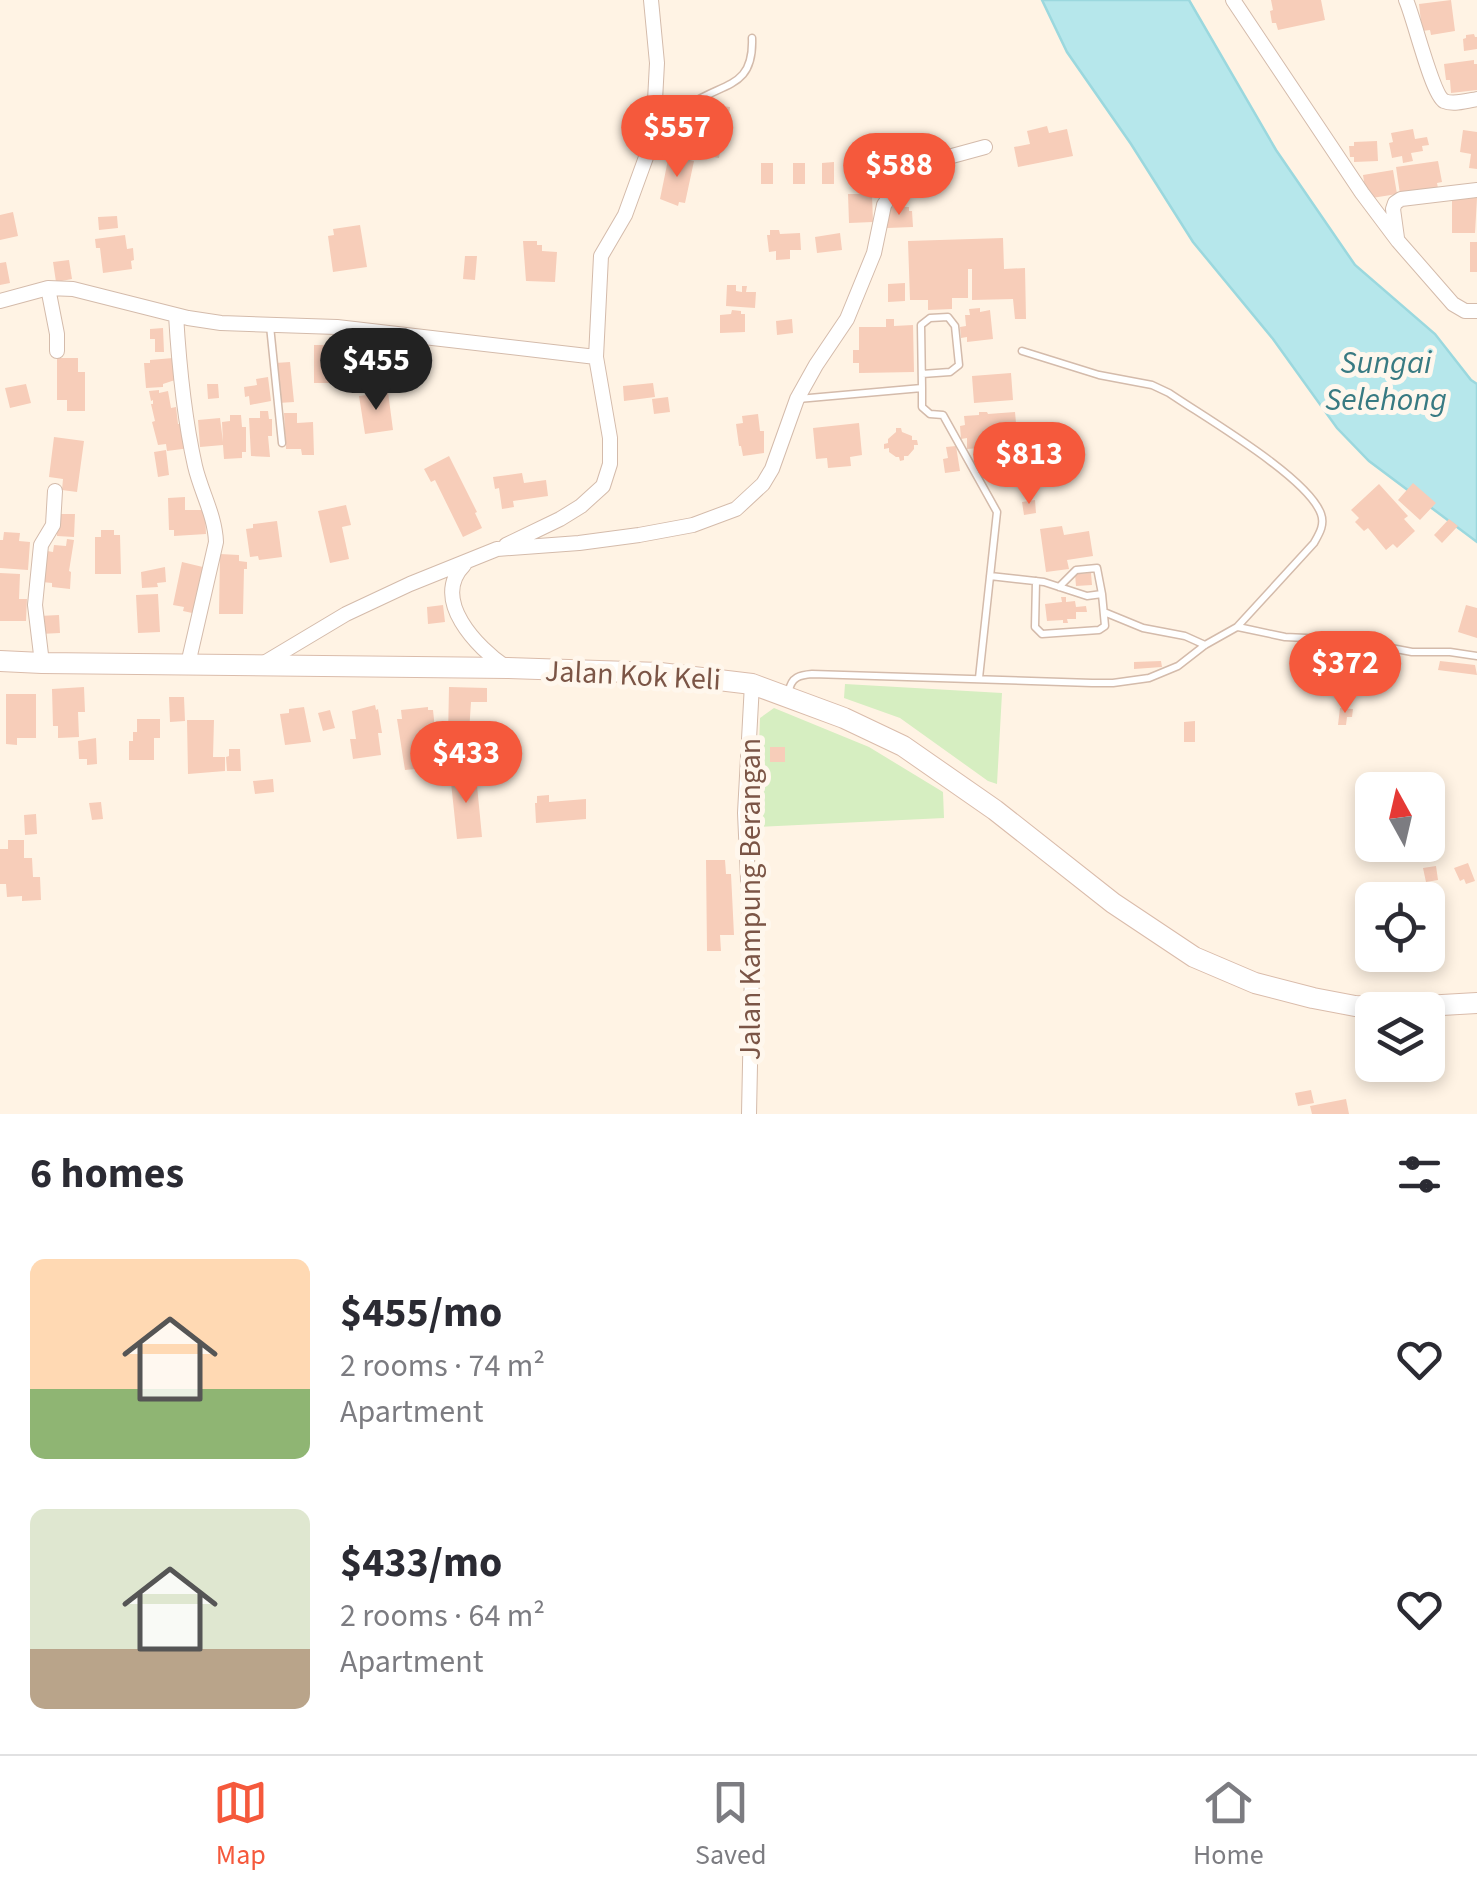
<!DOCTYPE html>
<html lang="en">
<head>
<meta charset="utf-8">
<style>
  :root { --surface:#fff; --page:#f7f7f7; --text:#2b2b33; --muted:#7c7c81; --line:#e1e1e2; --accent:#f5593c }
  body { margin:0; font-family:"Source Sans 3",sans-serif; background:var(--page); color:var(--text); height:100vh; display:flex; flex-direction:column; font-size:38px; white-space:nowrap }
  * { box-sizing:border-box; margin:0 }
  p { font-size:32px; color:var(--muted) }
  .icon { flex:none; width:55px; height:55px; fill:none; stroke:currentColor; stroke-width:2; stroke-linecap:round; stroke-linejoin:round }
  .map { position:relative; height:1114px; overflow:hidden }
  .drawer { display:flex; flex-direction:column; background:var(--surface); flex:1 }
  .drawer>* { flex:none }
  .needle { width:65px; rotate:352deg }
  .tools { position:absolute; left:1355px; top:772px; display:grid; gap:20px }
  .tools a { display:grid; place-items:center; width:90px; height:90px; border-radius:15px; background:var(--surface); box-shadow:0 5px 15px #0003; font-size:50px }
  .price { position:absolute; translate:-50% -85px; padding:0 22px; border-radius:35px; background:var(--accent); color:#fff; font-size:32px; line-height:65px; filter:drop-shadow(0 2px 5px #0008) }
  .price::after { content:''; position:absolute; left:50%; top:60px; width:30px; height:22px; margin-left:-15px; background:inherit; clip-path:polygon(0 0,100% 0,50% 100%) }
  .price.selected { background:#222; color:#fff }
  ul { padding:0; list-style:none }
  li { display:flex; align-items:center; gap:30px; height:250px; padding:0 30px }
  li span { display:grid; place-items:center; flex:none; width:280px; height:200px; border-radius:15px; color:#555 }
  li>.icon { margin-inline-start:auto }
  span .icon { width:120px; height:120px; fill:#fffc; stroke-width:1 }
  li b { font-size:42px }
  h2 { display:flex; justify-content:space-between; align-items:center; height:120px; padding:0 30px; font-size:42px }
  .tabs { display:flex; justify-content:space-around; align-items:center; height:140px; border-top:2px solid var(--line); background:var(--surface); font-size:28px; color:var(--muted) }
  .tabs a { display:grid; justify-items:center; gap:5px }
  .tabs .selected { color:var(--accent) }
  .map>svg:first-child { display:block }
  .green { fill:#d6eec1 }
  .water { fill:#b6e7eb; stroke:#9bd8de; stroke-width:2.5 }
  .building { fill:#f7cdb9 }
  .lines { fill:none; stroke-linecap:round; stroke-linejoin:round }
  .lane-casing { stroke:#d4bbab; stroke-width:9 }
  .street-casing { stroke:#d4bbab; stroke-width:16 }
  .secondary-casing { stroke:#dabcab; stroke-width:22 }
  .lane { stroke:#fff; stroke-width:6 }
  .street { stroke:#fff; stroke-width:14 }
  .secondary { stroke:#fff; stroke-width:20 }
  .labels { text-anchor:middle; stroke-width:10; stroke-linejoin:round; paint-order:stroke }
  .street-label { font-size:30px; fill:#7b5546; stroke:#fff7ed }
  .water-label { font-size:32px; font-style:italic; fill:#387a82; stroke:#fff7ed }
</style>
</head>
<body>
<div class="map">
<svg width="1477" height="1114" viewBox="0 0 1477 1114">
  <rect width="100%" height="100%" fill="#fff3e4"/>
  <path class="green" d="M 845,684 L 1002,693 L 997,784 L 988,781 L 900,718 L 844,698 Z
    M 774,708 L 869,747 L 943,792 L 944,818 L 756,827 L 760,718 Z"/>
  <path class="water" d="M 1042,0 L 1189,0 L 1276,150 L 1355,265 L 1435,334 L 1471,380 L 1477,384 L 1477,542 L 1369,461 L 1337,428 L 1273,339 L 1193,242 L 1131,144 L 1067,52 Z"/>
  <path class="building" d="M 1271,0 L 1321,0 L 1325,20 L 1278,30 L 1276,23 L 1272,23 L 1270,11 L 1273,10 Z
    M 1451,0 L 1455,31 L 1431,35 L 1430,30 L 1422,31 L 1419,4 Z
    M 1474,34 L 1475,37 L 1477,37 L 1477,49 L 1464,51 L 1463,39 L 1466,38 L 1466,35 Z
    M 1474,60 L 1474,64 L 1477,64 L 1477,90 L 1451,93 L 1450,80 L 1446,80 L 1444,64 Z
    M 706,104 L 730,107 L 728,122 L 725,121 L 719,158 L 689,153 L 695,115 L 704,117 Z
    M 1047,126 L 1049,133 L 1067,129 L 1073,156 L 1018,167 L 1014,147 L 1030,144 L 1027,131 Z
    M 1413,129 L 1415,139 L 1427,137 L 1429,145 L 1422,146 L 1423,151 L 1411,153 L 1413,161 L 1403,163 L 1402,156 L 1392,158 L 1389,143 L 1393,142 L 1391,133 Z
    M 1463,130 L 1477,132 L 1477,169 L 1469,168 L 1471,154 L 1460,152 Z
    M 1377,141 L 1378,161 L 1354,162 L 1354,157 L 1350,157 L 1349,146 L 1354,146 L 1354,142 Z
    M 669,155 L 694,161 L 685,203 L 679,202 L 678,206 L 660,199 Z
    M 1438,161 L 1442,182 L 1437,183 L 1438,188 L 1400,194 L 1396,167 Z
    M 834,162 L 834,184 L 822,184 L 822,163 Z
    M 761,163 L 773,163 L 773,184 L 761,184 Z
    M 793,163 L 805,163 L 805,184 L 793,184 Z
    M 1393,170 L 1397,194 L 1372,198 L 1372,193 L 1366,194 L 1363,175 Z
    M 848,194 L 872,194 L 873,222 L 849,223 Z
    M 1452,198 L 1477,198 L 1475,233 L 1452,233 Z
    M 890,207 L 909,207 L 909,211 L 912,211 L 913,227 L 887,228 L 887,211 Z
    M 13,212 L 18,236 L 0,240 L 0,215 Z
    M 117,216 L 118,228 L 99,230 L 98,217 Z
    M 360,225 L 367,267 L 333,272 L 328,236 L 334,235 L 333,229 Z
    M 770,230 L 779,230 L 780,234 L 800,233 L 801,250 L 790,250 L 790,259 L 776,260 L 776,251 L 769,252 L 767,235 L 770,235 Z
    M 840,233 L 842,250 L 817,253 L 815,237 Z
    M 125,235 L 127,249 L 133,248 L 134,260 L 131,261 L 132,269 L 103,273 L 100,248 L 96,248 L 95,239 Z
    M 1003,238 L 1004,269 L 1025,268 L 1026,319 L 1015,319 L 1013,299 L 972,300 L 972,269 L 968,269 L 968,298 L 952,298 L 952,309 L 928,310 L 928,300 L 910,300 L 908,241 Z
    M 523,241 L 537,241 L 537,245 L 542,245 L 542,251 L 557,252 L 555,282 L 526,281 Z
    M 1470,242 L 1477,242 L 1477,272 L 1470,272 Z
    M 465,256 L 477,256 L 475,280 L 463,279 Z
    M 69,260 L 72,279 L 56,282 L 53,262 Z
    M 6,262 L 10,283 L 0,285 L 0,263 Z
    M 905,283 L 905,301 L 888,302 L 888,284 Z
    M 727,285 L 736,285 L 736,291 L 742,292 L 742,286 L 747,286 L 746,292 L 756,292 L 755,308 L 726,306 Z
    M 980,308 L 980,312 L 990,310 L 993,339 L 967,342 L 967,337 L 961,338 L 960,327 L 966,326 L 965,315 L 970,315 L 969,309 Z
    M 732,310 L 741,311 L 741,314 L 745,314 L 745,332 L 720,333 L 720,315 L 731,314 Z
    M 792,319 L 793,333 L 777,335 L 776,321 Z
    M 886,319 L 894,319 L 894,326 L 913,325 L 914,372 L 859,373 L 859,363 L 853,363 L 853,350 L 859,350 L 859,327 L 886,327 Z
    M 163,328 L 164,352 L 155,352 L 155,339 L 150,339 L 150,329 Z
    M 314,345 L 344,345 L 343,383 L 314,383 Z
    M 388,351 L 403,353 L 400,383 L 374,381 L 376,366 L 380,366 L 380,362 L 387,363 Z
    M 57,358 L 78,358 L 78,372 L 85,372 L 85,411 L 67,411 L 67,400 L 57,400 Z
    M 173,358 L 175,380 L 163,384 L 163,387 L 146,388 L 144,363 L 150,363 L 150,360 Z
    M 290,362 L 294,402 L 278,403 L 275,363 Z
    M 1011,373 L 1013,400 L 974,403 L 972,376 Z
    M 268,377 L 271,401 L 250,405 L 249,396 L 245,397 L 244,387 L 257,385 L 256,379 Z
    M 653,383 L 655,397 L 624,401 L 623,386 Z
    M 26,384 L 31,403 L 10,408 L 5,388 Z
    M 207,384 L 218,384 L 219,398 L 208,399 Z
    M 159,390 L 159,393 L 168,391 L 171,408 L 176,407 L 178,424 L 181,424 L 190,448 L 167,451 L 166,444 L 158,445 L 152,422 L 155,421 L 151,404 L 153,404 L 153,400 L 151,401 L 149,391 Z
    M 388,392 L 393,430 L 365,434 L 359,396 Z
    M 668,397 L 670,412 L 654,414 L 652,399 Z
    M 260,411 L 268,411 L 269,419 L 272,419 L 272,436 L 268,436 L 270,457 L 251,456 L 249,418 L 260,418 Z
    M 979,412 L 987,412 L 988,414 L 1015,412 L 1018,445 L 967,449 L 967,438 L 961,439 L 960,426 L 965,425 L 964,416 L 979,415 Z
    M 284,413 L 297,413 L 297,423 L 313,422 L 314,455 L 302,455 L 301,449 L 286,449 Z
    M 758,414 L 760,431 L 764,431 L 764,453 L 743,456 L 741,446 L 739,446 L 736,424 L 743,423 L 742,416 Z
    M 230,415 L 241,415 L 242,427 L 246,427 L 246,452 L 242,452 L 242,458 L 224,459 L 223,445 L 200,447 L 198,420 L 220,418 L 223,442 L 222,422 L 230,421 Z
    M 859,423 L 862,455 L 850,457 L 851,466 L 828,468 L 827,458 L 816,459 L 813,428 Z
    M 896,428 L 901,428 L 902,432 L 912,436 L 912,440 L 917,440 L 918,445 L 914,445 L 914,449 L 908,456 L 904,456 L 904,460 L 900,461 L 899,457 L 896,457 L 889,452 L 889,448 L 884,449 L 884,444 L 888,443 L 888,439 L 896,432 Z
    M 54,437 L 84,441 L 77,492 L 62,490 L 63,479 L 49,477 Z
    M 956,446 L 960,471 L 945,473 L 943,459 L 948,458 L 946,447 Z
    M 166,450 L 169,475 L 158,477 L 154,452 Z
    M 449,456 L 477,512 L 475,513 L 482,528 L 463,537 L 435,480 L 431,482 L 424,469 Z
    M 522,473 L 524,483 L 546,480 L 548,496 L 513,501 L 514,507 L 502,509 L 499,488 L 495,489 L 493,477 Z
    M 1413,483 L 1436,503 L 1420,520 L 1398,500 Z
    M 1379,484 L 1408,516 L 1404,519 L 1415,531 L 1397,548 L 1393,544 L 1386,550 L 1368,528 L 1364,531 L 1355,522 L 1359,518 L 1351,510 Z
    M 185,497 L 185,510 L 205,510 L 206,534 L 174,536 L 174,530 L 169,530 L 168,498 Z
    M 1035,500 L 1036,513 L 1024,515 L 1022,502 Z
    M 346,505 L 351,525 L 342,527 L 349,559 L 330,563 L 318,511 Z
    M 57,514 L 75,514 L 74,537 L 57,536 Z
    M 1449,519 L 1458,526 L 1442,543 L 1434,535 Z
    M 277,521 L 282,557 L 259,560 L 258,556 L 250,557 L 246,529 L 253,528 L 253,524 Z
    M 1062,526 L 1064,535 L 1089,531 L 1093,556 L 1067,560 L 1069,569 L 1046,572 L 1040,529 Z
    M 101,530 L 114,530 L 114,535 L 120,535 L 121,574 L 95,574 L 95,537 L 101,537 Z
    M 4,532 L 20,533 L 19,541 L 30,542 L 28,570 L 0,568 L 0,540 L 3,540 Z
    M 67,539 L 74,540 L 69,571 L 71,572 L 70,589 L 52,587 L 52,583 L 42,582 L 47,551 L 53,552 L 54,545 L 66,546 Z
    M 220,554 L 239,555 L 239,561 L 247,562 L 247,569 L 244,569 L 243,614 L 219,614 Z
    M 182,562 L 207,568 L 197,614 L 183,611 L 184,607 L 173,605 Z
    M 165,567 L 166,582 L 157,583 L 158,587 L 142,588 L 141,572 Z
    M 0,573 L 20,574 L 19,599 L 27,599 L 26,621 L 0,621 Z
    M 1091,573 L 1092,585 L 1076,586 L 1075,574 Z
    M 158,594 L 160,632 L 138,633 L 136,595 Z
    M 1061,597 L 1066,597 L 1066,602 L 1075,601 L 1076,607 L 1086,606 L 1087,612 L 1076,612 L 1076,619 L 1067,619 L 1068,623 L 1063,623 L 1063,620 L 1047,621 L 1045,604 L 1062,602 Z
    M 443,605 L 445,622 L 428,624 L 427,607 Z
    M 1466,605 L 1477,608 L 1477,638 L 1458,632 Z
    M 59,615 L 60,633 L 40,634 L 39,616 Z
    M 1161,661 L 1162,667 L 1134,669 L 1134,662 Z
    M 1440,661 L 1475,665 L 1477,675 L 1438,670 Z
    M 84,687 L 85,712 L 78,712 L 79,737 L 58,738 L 58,726 L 53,726 L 52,689 Z
    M 449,687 L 487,688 L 487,702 L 471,702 L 468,748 L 452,747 L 450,737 L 448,737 Z
    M 6,694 L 36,694 L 36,738 L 17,738 L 17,745 L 6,744 Z
    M 169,697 L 184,697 L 185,721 L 170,722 Z
    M 375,705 L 376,710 L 378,709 L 382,733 L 378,733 L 381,755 L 353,759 L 350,739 L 356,739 L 352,711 Z
    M 304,707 L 311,742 L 285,745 L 280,714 L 289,713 L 289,709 Z
    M 428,707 L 428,710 L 433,710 L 435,729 L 445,728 L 447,747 L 434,751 L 436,767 L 405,770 L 397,719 L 402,719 L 401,710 Z
    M 1340,708 L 1353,709 L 1352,717 L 1347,717 L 1346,725 L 1338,725 Z
    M 330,710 L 335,728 L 323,731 L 318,713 Z
    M 137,719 L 160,719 L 160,738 L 154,738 L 154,760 L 129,760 L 129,741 L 133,741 L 133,732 L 137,732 Z
    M 187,720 L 214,720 L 213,757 L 225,757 L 225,771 L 188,774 Z
    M 1195,721 L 1195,742 L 1184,742 L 1184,722 Z
    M 96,738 L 97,764 L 87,765 L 87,759 L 79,759 L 78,741 Z
    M 770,747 L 785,747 L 785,762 L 770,762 Z
    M 229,749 L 240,749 L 241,771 L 227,771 L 226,757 L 229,756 Z
    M 467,772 L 468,776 L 476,775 L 482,837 L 457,839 L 450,773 Z
    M 273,779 L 274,792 L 255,794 L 253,781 Z
    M 549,795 L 549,802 L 586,799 L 586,819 L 536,823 L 535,803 L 537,803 L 537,796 Z
    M 101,802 L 103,819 L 92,820 L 89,803 Z
    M 36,814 L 37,834 L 25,835 L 24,815 Z
    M 8,840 L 24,840 L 24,858 L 32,858 L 33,877 L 40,877 L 41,900 L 22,901 L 22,896 L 7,897 L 6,884 L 0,884 L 0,849 L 8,849 Z
    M 706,860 L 725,860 L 726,874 L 731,874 L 734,935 L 720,935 L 721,951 L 707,951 Z
    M 1468,863 L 1475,881 L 1466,884 L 1464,879 L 1460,881 L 1454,868 Z
    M 1436,866 L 1438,880 L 1426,882 L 1423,868 Z
    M 1311,1090 L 1314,1103 L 1298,1106 L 1295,1093 Z
    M 1346,1099 L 1349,1114 L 1312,1114 L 1310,1106 Z"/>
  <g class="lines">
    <defs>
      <path id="lane" d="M 654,137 C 666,126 678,113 691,104 C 724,82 754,88 752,38
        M 270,326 L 282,443
        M 922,388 L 922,407 L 930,414 L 943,415 L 997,512 L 979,678
        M 798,399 L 922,388 L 921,325 L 930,318 L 948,317 L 955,326 L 959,365 L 950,372 L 922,374
        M 990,576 L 1044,582 L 1087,596 L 1102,594 L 1105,626 L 1099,630 L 1042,634 L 1035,627 L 1036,581
        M 1059,587 L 1076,570 L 1097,568 L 1102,594
        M 1104,612 L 1143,628 L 1185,636 L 1205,645
        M 1238,627 L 1285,637 L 1349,640 L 1412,652 L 1450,652 L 1477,656
        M 789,691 C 791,677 800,675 812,674 L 1092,683 L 1113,683 L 1149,678 L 1178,666 L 1205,645 L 1237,627 L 1314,543 C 1319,534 1325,525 1321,514 C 1308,477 1204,417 1169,393 L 1152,385 L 1099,375 L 1022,351"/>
      <path id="street" d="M 1233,0 L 1362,193 L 1398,241 L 1453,304 L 1465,311 L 1477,311
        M 1406,0 C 1414,18 1432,94 1444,101 C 1453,105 1467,101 1477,99
        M 1397,238 L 1393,209 L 1395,203 L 1401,199 L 1477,190
        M 48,288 L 57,334 L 57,351
        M 0,301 L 48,288 L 73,289 L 188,318 L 221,323 L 337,327 L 596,357
        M 176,315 C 179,365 184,417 195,466 C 201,492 215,515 216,542 L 188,664
        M 506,545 L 560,519 L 581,506 L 603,486 L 610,464 L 610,438 L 596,357 L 601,256 L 625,215 L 653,138 L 657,63 L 651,0
        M 464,565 C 430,599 477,648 507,668
        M 42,663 L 35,605 L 41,545 L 53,525 L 55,491
        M 264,663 L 346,614 L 410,584 L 497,549 L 579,543 L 639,535 L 693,525 L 736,509 L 763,484 L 772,469 L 797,399 L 816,365 L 847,319 L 874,253 L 884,205 L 894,190 L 909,178 L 952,156 L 985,147
        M 749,1114 L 752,967 L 745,813 L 752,684"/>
      <path id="secondary" d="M 0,661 L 42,663 L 508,668 L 660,673 L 752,684 L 844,718 L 903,746 L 995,810 L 1113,903 L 1194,957 L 1255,983 L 1313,998 L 1355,1006 L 1390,1008 L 1477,1003"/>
    </defs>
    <use href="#lane" class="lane-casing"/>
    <use href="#street" class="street-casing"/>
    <use href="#secondary" class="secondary-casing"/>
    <use href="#lane" class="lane"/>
    <use href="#street" class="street"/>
    <use href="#secondary" class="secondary"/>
  </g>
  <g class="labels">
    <g class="street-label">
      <text transform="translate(633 675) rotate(3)" y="10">Jalan Kok Keli</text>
      <text transform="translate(750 899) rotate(-90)" y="10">Jalan Kampung Berangan</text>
    </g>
    <g class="water-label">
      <text x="1386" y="373">Sungai<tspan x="1386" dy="37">Selehong</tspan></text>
    </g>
  </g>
</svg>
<div class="tools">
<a><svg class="needle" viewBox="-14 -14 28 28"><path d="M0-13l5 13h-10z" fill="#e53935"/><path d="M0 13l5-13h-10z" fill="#7c7c81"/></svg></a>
<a><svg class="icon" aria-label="locate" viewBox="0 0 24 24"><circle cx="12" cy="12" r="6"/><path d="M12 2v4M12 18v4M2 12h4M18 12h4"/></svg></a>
<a><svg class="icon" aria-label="layers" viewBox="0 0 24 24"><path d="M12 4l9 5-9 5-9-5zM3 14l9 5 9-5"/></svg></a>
</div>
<b class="price" style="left:677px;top:180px">$557</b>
<b class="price" style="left:899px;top:218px">$588</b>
<b class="price selected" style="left:376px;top:413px">$455</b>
<b class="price" style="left:1029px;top:507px">$813</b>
<b class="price" style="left:1345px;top:716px">$372</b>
<b class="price" style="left:466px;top:806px">$433</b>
</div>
<section class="drawer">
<h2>6 homes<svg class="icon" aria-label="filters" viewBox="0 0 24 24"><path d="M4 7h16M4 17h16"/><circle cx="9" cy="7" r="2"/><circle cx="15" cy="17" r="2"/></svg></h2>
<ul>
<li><span style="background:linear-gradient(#ffd9b3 65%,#8fb573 0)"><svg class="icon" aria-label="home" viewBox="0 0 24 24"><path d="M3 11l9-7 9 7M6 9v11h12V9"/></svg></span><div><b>$455/mo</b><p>2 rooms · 74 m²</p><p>Apartment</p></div><svg class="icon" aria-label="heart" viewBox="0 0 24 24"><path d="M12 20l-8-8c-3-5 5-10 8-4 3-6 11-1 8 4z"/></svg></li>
<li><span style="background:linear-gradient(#dfe7d0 70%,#b9a48a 0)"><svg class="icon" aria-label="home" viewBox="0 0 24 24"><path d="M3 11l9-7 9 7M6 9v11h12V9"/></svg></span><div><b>$433/mo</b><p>2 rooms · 64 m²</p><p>Apartment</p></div><svg class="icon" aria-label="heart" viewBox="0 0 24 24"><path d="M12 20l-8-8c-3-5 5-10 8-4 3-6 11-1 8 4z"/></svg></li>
</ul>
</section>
<nav class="tabs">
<a class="selected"><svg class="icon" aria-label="map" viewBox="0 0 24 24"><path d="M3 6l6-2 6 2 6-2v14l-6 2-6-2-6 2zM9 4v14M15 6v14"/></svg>Map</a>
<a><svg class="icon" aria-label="saved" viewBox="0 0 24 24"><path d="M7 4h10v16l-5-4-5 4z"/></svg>Saved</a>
<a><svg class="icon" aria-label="home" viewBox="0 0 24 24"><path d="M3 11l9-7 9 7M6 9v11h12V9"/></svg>Home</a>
</nav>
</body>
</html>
